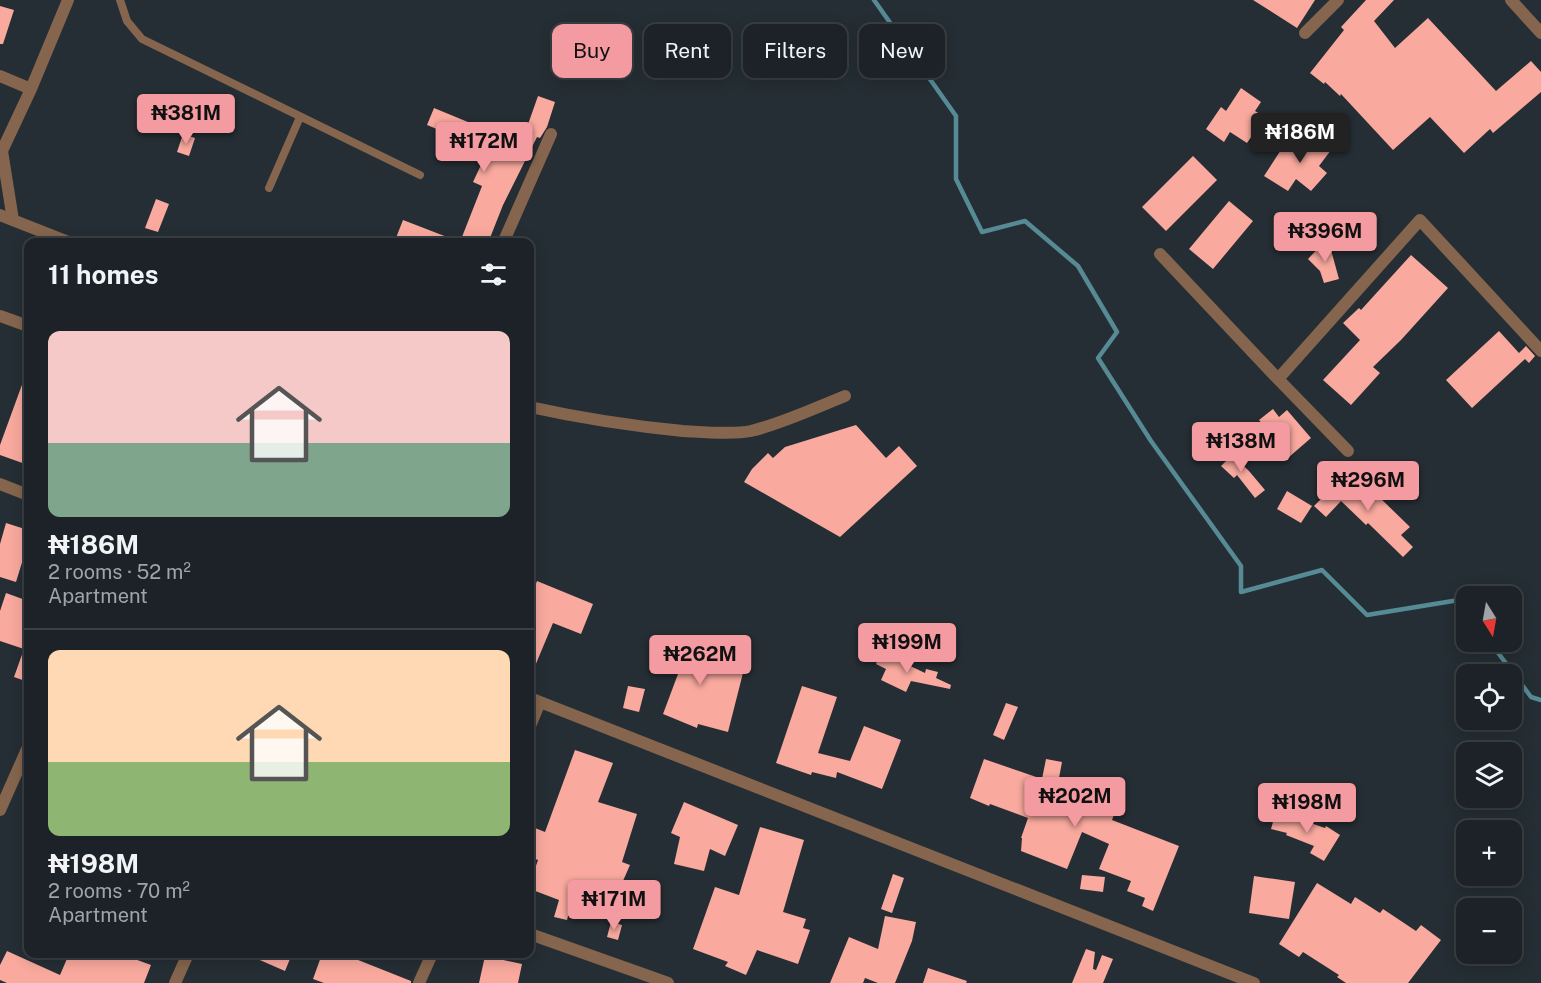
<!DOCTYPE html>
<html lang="en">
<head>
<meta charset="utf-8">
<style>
  :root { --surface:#1c2227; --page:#292f33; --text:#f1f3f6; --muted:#a0a4a7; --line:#3a3f44; --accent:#f49aa1 }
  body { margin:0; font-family:"Public Sans",sans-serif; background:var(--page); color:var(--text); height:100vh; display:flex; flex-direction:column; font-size:22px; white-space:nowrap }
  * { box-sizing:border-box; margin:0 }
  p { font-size:20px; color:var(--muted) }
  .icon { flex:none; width:33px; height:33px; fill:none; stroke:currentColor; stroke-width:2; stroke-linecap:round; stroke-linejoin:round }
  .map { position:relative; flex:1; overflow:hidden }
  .sheet { position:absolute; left:24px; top:238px; width:510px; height:720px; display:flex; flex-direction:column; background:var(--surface); border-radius:12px; box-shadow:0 3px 15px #0003,0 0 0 2px var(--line) }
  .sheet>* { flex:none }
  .guide { position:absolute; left:552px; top:24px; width:570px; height:54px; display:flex; gap:12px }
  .needle { width:39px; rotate:169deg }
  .fabs { position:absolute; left:1456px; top:586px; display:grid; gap:12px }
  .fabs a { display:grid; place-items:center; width:66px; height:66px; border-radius:12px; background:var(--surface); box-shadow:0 3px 15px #0003,0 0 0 2px var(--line); font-size:30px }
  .price { position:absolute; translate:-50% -51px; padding:0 14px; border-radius:6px; background:var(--accent); color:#111; font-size:20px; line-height:39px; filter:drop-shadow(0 2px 3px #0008) }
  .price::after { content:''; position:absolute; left:50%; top:36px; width:18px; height:14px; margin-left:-9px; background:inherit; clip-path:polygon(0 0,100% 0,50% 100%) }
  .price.selected { background:#222; color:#fff }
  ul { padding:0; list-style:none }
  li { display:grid; align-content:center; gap:12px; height:318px; padding:0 24px }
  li+li { border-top:2px solid var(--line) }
  li span { display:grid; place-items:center; height:186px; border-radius:12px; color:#555 }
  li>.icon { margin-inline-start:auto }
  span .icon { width:108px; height:108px; fill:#fffc; stroke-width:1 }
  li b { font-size:26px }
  h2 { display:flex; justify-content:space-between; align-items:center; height:72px; padding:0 24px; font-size:26px }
  .tag { padding:0 21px; border-radius:12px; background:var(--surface); box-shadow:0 3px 15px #0003,0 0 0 2px var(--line); font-size:21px; line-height:54px }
  .tag.selected { background:var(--accent); color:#111 }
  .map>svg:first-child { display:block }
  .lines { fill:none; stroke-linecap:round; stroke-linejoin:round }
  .stream { stroke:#568b96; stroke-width:4.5 }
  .building { fill:#f9a99e }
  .lane { stroke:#85654d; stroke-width:8 }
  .street { stroke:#85654d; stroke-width:12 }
</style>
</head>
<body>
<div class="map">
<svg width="1541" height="983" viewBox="0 0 1541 983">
  <rect width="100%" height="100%" fill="#252e34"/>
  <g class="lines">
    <path class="stream" d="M 874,0 L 956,116 L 956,179 L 982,232 L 1025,221 L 1078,266 L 1117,332 L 1098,358 L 1151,441 L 1241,566 L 1241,592 L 1322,570 L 1367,615 L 1459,600 L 1467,611
      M 1490,642 L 1531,697 L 1541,700"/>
  </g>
  <path class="building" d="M 1253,0 L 1315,0 L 1297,28 Z
    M 1366,0 L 1394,0 L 1374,21 L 1395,48 L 1428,18 L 1496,91 L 1531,61 L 1541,72 L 1541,92 L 1493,133 L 1490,129 L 1464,153 L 1430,117 L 1393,150 L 1341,94 L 1340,96 L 1325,82 L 1324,84 L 1310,73 L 1344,30 L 1341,27 Z
    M 0,6 L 14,10 L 3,44 L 0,44 Z
    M 1241,88 L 1261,102 L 1255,111 L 1265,117 L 1247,143 L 1230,132 L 1224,142 L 1206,129 L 1221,107 L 1226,111 Z
    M 538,96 L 555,102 L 547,127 L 540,138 L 537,137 L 503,205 L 488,243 L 394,243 L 403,220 L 460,242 L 482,186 L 473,182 L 488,150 L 427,125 L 434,108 L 480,127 L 520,147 Z
    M 183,134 L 195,138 L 189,156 L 177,152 Z
    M 1319,135 L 1334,146 L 1319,166 L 1327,173 L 1311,191 L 1296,179 L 1288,191 L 1264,176 L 1288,139 L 1307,151 Z
    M 1193,156 L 1217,180 L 1166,231 L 1142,207 Z
    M 156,199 L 169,204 L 158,232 L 145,228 Z
    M 1229,201 L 1253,221 L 1213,269 L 1189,249 Z
    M 1323,243 L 1331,250 L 1339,279 L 1324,283 L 1320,271 L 1308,259 Z
    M 1411,255 L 1448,288 L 1401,340 L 1373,367 L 1380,373 L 1351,405 L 1323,380 L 1360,340 L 1343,323 L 1359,308 L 1361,310 Z
    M 1499,331 L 1519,353 L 1526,346 L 1535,356 L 1529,363 L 1525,359 L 1472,408 L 1446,380 Z
    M 27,371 L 28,371 L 28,465 L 0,455 L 0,445 Z
    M 1273,409 L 1279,417 L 1287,410 L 1311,438 L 1289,457 L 1259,420 Z
    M 856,425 L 886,458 L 899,446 L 917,466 L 840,537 L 744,482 L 752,469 L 768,453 L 773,458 L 785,447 Z
    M 1223,446 L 1249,471 L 1265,490 L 1255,498 L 1237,475 L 1234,478 L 1221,466 L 1226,461 L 1218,451 Z
    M 1346,474 L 1370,498 L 1375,493 L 1410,527 L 1401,535 L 1413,547 L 1403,557 L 1368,523 L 1366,525 L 1341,501 L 1326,517 L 1314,506 Z
    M 1287,491 L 1312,506 L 1301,523 L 1277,509 Z
    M 6,523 L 28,530 L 28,543 L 16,582 L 0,577 L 0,544 Z
    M 537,581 L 593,604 L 581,634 L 553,623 L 530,678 L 530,599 Z
    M 6,593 L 28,601 L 28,682 L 14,677 L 24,649 L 0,641 L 0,611 Z
    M 668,636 L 725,657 L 722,663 L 744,669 L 728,732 L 698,724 L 697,728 L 663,714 L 678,674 L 656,666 Z
    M 881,652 L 925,673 L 926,669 L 938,672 L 936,678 L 951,685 L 950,689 L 911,681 L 906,692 L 881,680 L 886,669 L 876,664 Z
    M 628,686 L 645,689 L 639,712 L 623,708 Z
    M 802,686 L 837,697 L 818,753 L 850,761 L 864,726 L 901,740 L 882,789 L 837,772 L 836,778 L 812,772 L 811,775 L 776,763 Z
    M 1006,703 L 1018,707 L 1004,740 L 993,735 Z
    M 575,750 L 613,763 L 598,802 L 637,814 L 622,862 L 630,865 L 612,906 L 575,891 L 567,920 L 554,917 L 559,900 L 530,889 L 530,883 L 538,860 L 530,857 L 530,826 L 545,832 Z
    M 984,759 L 1042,779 L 1046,759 L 1062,762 L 1056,794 L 1088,807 L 1090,803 L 1115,812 L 1112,820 L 1179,846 L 1153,911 L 1142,906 L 1145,898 L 1127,891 L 1131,881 L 1099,869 L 1109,844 L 1082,832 L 1067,869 L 1021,851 L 1022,838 L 1021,838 L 1028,818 L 990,804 L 989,806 L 970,798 Z
    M 684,802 L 738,825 L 725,856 L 710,849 L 704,871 L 674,864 L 680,837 L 671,833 Z
    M 1276,811 L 1325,828 L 1326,826 L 1340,835 L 1324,861 L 1310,853 L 1314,846 L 1286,835 L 1287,833 L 1271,829 Z
    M 760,827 L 804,840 L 783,912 L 806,919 L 803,928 L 810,930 L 798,964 L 757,950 L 746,975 L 725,966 L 728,962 L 693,949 L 715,887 L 739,895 Z
    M 893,874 L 904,878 L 892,913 L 881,909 Z
    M 1082,875 L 1105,877 L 1103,892 L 1080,889 Z
    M 1254,876 L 1295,882 L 1289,919 L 1249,913 Z
    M 1317,883 L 1351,904 L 1355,897 L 1380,913 L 1383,909 L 1416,931 L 1421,925 L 1441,940 L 1408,983 L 1346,983 L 1337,977 L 1339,975 L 1303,952 L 1299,957 L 1279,944 Z
    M 885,916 L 916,922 L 912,941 L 895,983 L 878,983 L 865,978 L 863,983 L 830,983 L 849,937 L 878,949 Z
    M 611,922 L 622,925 L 618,940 L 607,937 Z
    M 1086,949 L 1095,952 L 1093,969 L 1096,970 L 1102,955 L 1113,959 L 1103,983 L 1072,983 Z
    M 7,951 L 60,975 L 69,954 L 121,954 L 151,965 L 144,983 L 7,983 L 0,980 L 0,965 Z
    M 246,954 L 292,954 L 285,971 Z
    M 322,954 L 343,954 L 411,981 L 411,983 L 324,983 L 313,979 Z
    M 485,956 L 522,964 L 518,983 L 479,983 Z
    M 928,968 L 967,981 L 966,983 L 923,983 Z"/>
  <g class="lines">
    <path class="lane" d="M 120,0 L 127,21 L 142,39 L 420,175
      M 269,188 L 300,117"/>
    <path class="street" d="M 1511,0 L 1541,33
      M 1305,33 L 1338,0
      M 0,76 L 31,89 L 2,151 L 0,153
      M 31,89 L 68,0
      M 2,151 L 13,220
      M 0,215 L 71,243
      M 503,243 L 551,134
      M 1160,254 L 1278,379 L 1348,451
      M 0,316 L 28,326
      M 1278,379 L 1420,220 L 1541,351
      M 530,407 C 580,418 631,426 683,431 C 702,432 733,435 751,431 C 784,423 815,408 845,396
      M 0,484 L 28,495
      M 530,698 L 1254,983
      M 530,726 L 540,702
      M 0,810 L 28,747
      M 530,934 L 668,983
      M 175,983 L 188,954
      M 419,983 L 432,954"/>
  </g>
</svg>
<div class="fabs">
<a><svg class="needle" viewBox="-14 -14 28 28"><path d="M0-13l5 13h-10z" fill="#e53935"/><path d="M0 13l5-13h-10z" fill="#a0a4a7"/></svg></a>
<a><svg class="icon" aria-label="locate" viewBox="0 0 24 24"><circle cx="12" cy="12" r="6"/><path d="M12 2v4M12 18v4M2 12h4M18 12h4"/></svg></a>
<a><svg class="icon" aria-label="layers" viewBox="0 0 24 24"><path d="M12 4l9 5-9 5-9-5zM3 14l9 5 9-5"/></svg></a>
<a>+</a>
<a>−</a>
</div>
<b class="price" style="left:186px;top:145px">₦381M</b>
<b class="price selected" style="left:1300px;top:164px">₦186M</b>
<b class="price" style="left:484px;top:173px">₦172M</b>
<b class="price" style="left:1325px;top:263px">₦396M</b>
<b class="price" style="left:1241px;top:473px">₦138M</b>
<b class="price" style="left:1368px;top:512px">₦296M</b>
<b class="price" style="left:907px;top:674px">₦199M</b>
<b class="price" style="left:700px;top:686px">₦262M</b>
<b class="price" style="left:1075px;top:828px">₦202M</b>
<b class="price" style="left:1307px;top:834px">₦198M</b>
<b class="price" style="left:614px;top:931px">₦171M</b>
<div class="guide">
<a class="tag selected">Buy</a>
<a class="tag">Rent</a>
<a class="tag">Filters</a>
<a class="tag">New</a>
</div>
<section class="sheet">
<h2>11 homes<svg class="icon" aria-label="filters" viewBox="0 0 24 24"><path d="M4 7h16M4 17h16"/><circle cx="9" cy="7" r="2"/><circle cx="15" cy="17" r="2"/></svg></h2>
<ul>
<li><span style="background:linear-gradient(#f6c9c9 60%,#7fa58c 0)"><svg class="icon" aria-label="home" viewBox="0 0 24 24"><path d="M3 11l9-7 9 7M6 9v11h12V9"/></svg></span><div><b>₦186M</b><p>2 rooms · 52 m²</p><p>Apartment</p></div></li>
<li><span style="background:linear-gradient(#ffd9b3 60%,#8fb573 0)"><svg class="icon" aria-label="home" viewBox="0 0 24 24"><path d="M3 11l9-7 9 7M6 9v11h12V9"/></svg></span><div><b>₦198M</b><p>2 rooms · 70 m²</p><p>Apartment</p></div></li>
</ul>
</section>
</div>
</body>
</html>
